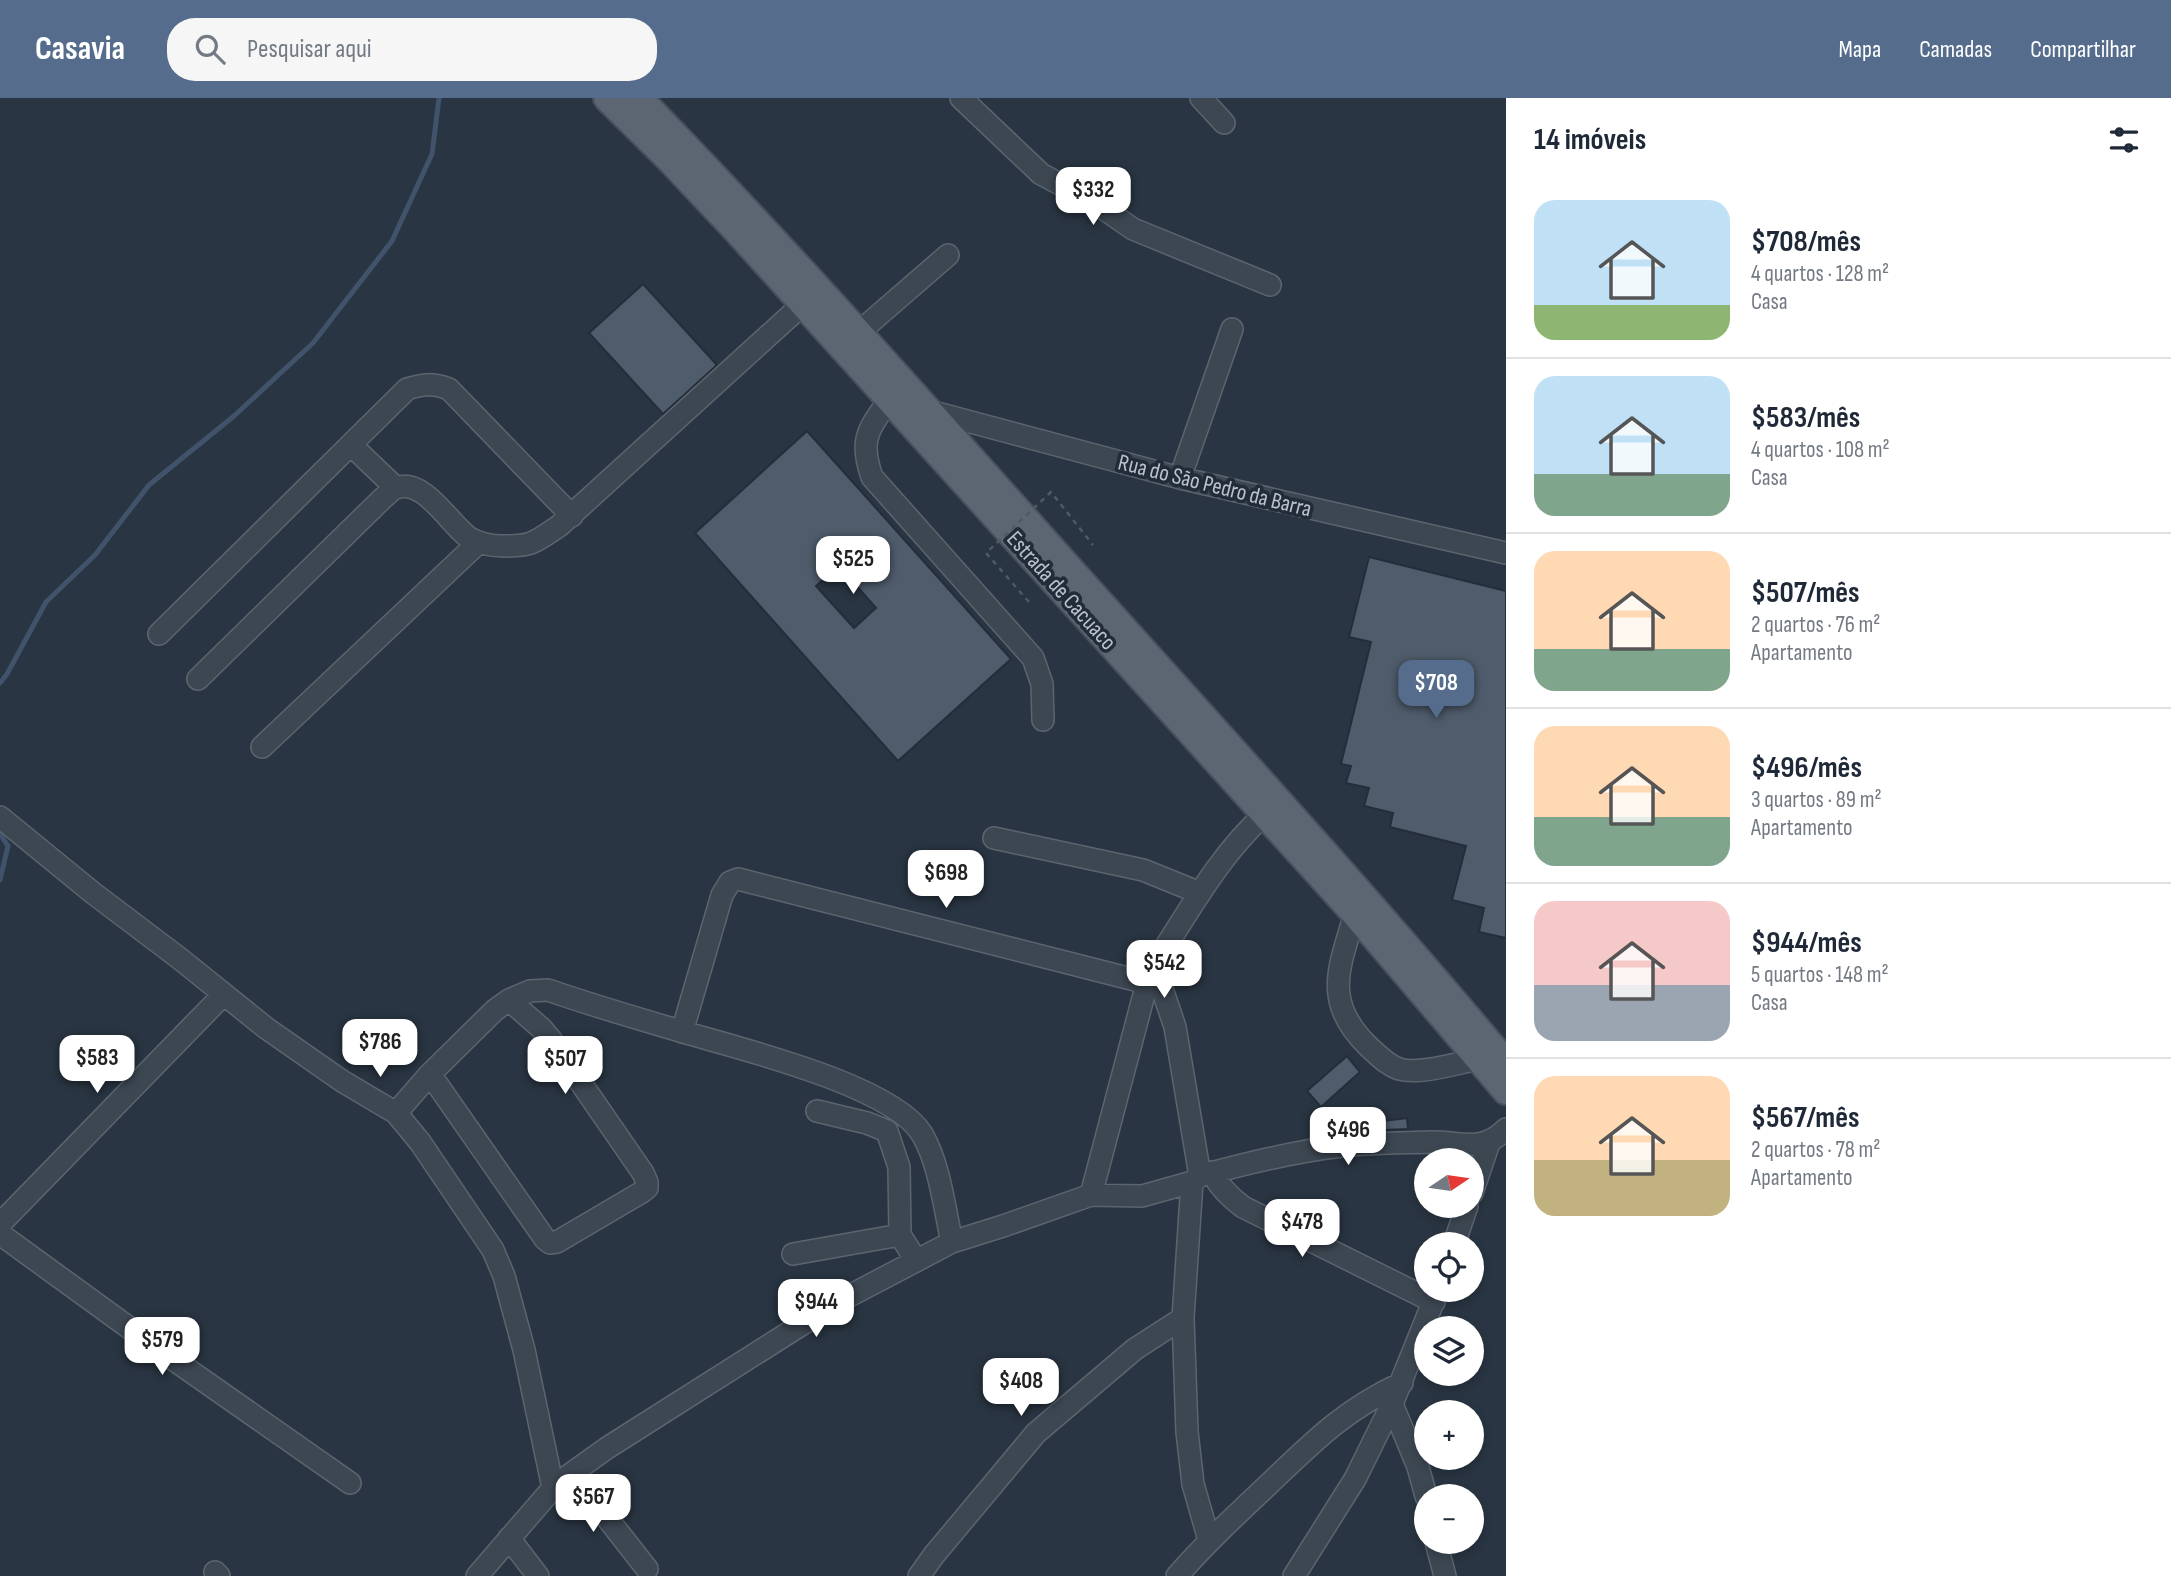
<!DOCTYPE html>
<html lang="pt">
<head>
<meta charset="utf-8">
<style>
  :root { --surface:#fff; --page:#f6f6f7; --text:#1f2937; --muted:#747a83; --line:#e0e1e3; --accent:#556c8c }
  body { margin:0; font-family:"Sofia Sans Condensed",sans-serif; background:var(--page); color:var(--text); height:100vh; display:flex; flex-direction:column; font-size:26px; white-space:nowrap }
  * { box-sizing:border-box; margin:0 }
  p { font-size:23px; color:var(--muted) }
  .icon { flex:none; width:38px; height:38px; fill:none; stroke:currentColor; stroke-width:2; stroke-linecap:round; stroke-linejoin:round }
  .map { position:relative; flex:1; overflow:hidden }
  .drawer { display:flex; flex-direction:column; background:var(--surface); width:665px }
  .drawer>* { flex:none }
  .needle { width:46px; rotate:77deg }
  .buttons { position:absolute; left:1414px; top:1050px; display:grid; gap:14px }
  .buttons a { display:grid; place-items:center; width:70px; height:70px; border-radius:50%; background:var(--surface); box-shadow:0 4px 10px #0003; font-size:35px }
  .price { position:absolute; translate:-50% -60px; padding:0 16px; border-radius:14px; background:#fff; color:#222; font-size:23px; line-height:46px; filter:drop-shadow(0 2px 4px #0008) }
  .price::after { content:''; position:absolute; left:50%; top:42px; width:21px; height:16px; margin-left:-10px; background:inherit; clip-path:polygon(0 0,100% 0,50% 100%) }
  .price.selected { background:var(--accent); color:#fff }
  ul { padding:0; list-style:none }
  li { display:flex; align-items:center; gap:21px; height:175px; padding:0 28px }
  li+li { border-top:2px solid var(--line) }
  li span { display:grid; place-items:center; flex:none; width:196px; height:140px; border-radius:21px; color:#555 }
  li>.icon { margin-inline-start:auto }
  span .icon { width:84px; height:84px; fill:#fffc; stroke-width:1 }
  li b { font-size:30px }
  h2 { display:flex; justify-content:space-between; align-items:center; height:84px; padding:0 28px; font-size:30px }
  header { display:flex; align-items:center; gap:42px; box-sizing:border-box; height:98px; padding:0 35px; background:var(--accent); color:#fff }
  header strong { font-size:33px }
  nav { display:flex; gap:38px; margin-inline-start:auto; font-size:24px }
  .search { width:490px; height:63px; background:var(--page); display:flex; align-items:center; gap:18px; box-sizing:border-box; padding:0 24px; border-radius:28px; color:var(--muted); font-size:26px }
  main { display:flex; flex:1; min-height:0 }
  .map>svg:first-child { display:block }
  .lines { fill:none; stroke-linecap:round; stroke-linejoin:round }
  .stream { stroke:#40536b; stroke-width:5 }
  .building { fill:#4f5c6b; stroke:#242e3a; stroke-width:2; fill-rule:evenodd }
  .minor-casing { stroke:#5b6570; stroke-width:24 }
  .major-casing { stroke:#47505c; stroke-width:30 }
  .minor { stroke:#3d4752; stroke-width:21 }
  .major { stroke:#5b6672; stroke-width:26 }
  .path-bridge { stroke:#495e60; stroke-width:2.5; stroke-dasharray:5 5; stroke-linecap:butt }
  .labels { text-anchor:middle; stroke-width:7; stroke-linejoin:round; paint-order:stroke }
  .street-label { font-size:23px; fill:#bac2cc; stroke:#222c38 }
</style>
</head>
<body>
<header>
<strong>Casavia</strong>
<div class="search"><svg class="icon" aria-label="search" viewBox="0 0 24 24"><circle cx="10" cy="10" r="6"/><path d="M15 15l6 6"/></svg>Pesquisar aqui</div>
<nav><a>Mapa</a><a>Camadas</a><a>Compartilhar</a></nav>
</header>
<main>
<div class="map">
<svg width="1506" height="1478" viewBox="0 0 1506 1478">
  <rect width="100%" height="100%" fill="#293542"/>
  <g class="lines">
    <path class="stream" d="M 0,585 L 7,576 L 46,504 L 95,457 L 149,387 L 234,318 L 313,245 L 392,143 L 432,56 L 439,0
      M 0,736 L 8,748 L 0,782"/>
  </g>
  <path class="building" d="M 643,186 L 717,267 L 663,316 L 589,235 Z
    M 807,333 L 1011,561 L 898,663 L 695,435 ZM 839,468 L 876,510 L 854,530 L 816,488 Z
    M 1369,459 L 1506,493 L 1506,840 L 1479,834 L 1484,810 L 1452,802 L 1466,748 L 1390,729 L 1393,715 L 1364,708 L 1369,690 L 1346,685 L 1351,668 L 1341,666 L 1371,544 L 1349,539 Z
    M 1347,958 L 1360,974 L 1321,1009 L 1307,993 Z
    M 1407,1020 L 1408,1031 L 1360,1033 L 1359,1026 Z"/>
  <g class="lines">
    <defs>
      <path id="minor" d="M 961,0 L 1041,76 L 1094,104 L 1133,131 L 1270,187
        M 1201,0 L 1224,25
        M 858,235 L 948,157
        M 889,302 C 868,332 859,342 872,379 L 1033,560 L 1042,586 L 1043,622
        M 926,312 L 1180,380 L 1506,455
        M 351,347 L 396,390
        M 1180,380 L 1232,231
        M 159,536 L 407,291 C 423,286 433,285 449,291 L 572,418
        M 198,581 L 383,400 C 387,397 392,391 396,390 C 423,379 449,425 468,439 C 479,446 491,448 504,448 C 513,448 523,448 531,445 C 541,441 550,434 559,428 L 802,207
        M 262,649 L 478,445
        M 0,719 L 93,795 L 179,860 L 266,930 L 342,983 L 396,1015 L 420,1044 L 493,1152 L 504,1178 L 524,1252 L 553,1390
        M 994,740 L 1143,772 L 1200,795
        M 1355,816 C 1339,870 1322,904 1369,949 C 1378,957 1387,967 1399,971 C 1420,977 1457,965 1479,961
        M 1154,867 L 1175,929 L 1200,1078
        M 682,934 L 722,797 L 730,784 L 738,781 L 1147,885
        M 430,976 L 545,1141 L 550,1145 L 557,1144 L 642,1094 L 647,1090 L 647,1084 L 643,1075 L 552,943 L 542,931 L 509,902
        M 817,1013 L 867,1025 L 887,1033 L 899,1069 L 900,1137 L 916,1162
        M 396,1015 L 430,976 L 495,912 L 509,902 L 530,893 L 548,892 C 591,907 636,920 680,933 C 737,950 892,987 922,1036 C 940,1067 944,1109 952,1144
        M 1212,1074 C 1219,1089 1230,1099 1243,1109 L 1434,1204
        M 1192,1084 L 1183,1220 L 1187,1334 L 1193,1386 L 1209,1442
        M 1472,1095 L 1489,1045
        M 1091,1097 L 1147,885 L 1154,867 C 1188,815 1219,757 1265,716
        M 0,1126 L 223,897
        M 0,1136 L 157,1250 L 350,1385
        M 1454,1146 L 1467,1108
        M 793,1156 L 900,1137
        M 572,1375 L 647,1471
        M 1426,1398 L 1418,1369 L 1392,1306 L 1438,1192
        M 509,1440 L 538,1478
        M 1436,1444 L 1445,1478
        M 215,1474 L 219,1478
        M 477,1478 L 553,1390 L 572,1375 L 607,1350 L 834,1206 L 952,1144 L 1003,1128 L 1091,1097 L 1142,1098 L 1192,1084 L 1200,1078 C 1247,1065 1295,1053 1343,1048 C 1372,1045 1401,1045 1430,1044 C 1461,1043 1481,1056 1506,1031
        M 919,1478 L 934,1457 L 1036,1335 L 1135,1251 L 1183,1220
        M 1177,1478 C 1206,1445 1237,1416 1269,1386 C 1314,1343 1344,1312 1402,1285
        M 1294,1478 L 1355,1381 L 1392,1306"/>
      <path id="major" d="M 607,0 L 669,61 L 736,132 L 1355,816 L 1506,993
        M 639,0 C 791,156 934,319 1079,481 C 1223,641 1368,800 1506,965"/>
    </defs>
    <use href="#minor" class="minor-casing"/>
    <use href="#major" class="major-casing"/>
    <use href="#minor" class="minor"/>
    <use href="#major" class="major"/>
    <path class="path-bridge" d="M 1029,504 L 986,455 L 1051,394 L 1093,447"/>
  </g>
  <g class="labels">
    <g class="street-label">
      <text transform="translate(1215 387) rotate(14)" y="8">Rua do São Pedro da Barra</text>
      <text transform="translate(1062 492) rotate(48)" y="8">Estrada de Cacuaco</text>
    </g>
  </g>
</svg>
<div class="buttons">
<a><svg class="needle" viewBox="-14 -14 28 28"><path d="M0-13l5 13h-10z" fill="#e53935"/><path d="M0 13l5-13h-10z" fill="#747a83"/></svg></a>
<a><svg class="icon" aria-label="locate" viewBox="0 0 24 24"><circle cx="12" cy="12" r="6"/><path d="M12 2v4M12 18v4M2 12h4M18 12h4"/></svg></a>
<a><svg class="icon" aria-label="layers" viewBox="0 0 24 24"><path d="M12 4l9 5-9 5-9-5zM3 14l9 5 9-5"/></svg></a>
<a>+</a>
<a>−</a>
</div>
<b class="price" style="left:1093px;top:129px">$332</b>
<b class="price" style="left:853px;top:498px">$525</b>
<b class="price selected" style="left:1436px;top:622px">$708</b>
<b class="price" style="left:946px;top:812px">$698</b>
<b class="price" style="left:1164px;top:902px">$542</b>
<b class="price" style="left:380px;top:981px">$786</b>
<b class="price" style="left:97px;top:997px">$583</b>
<b class="price" style="left:565px;top:998px">$507</b>
<b class="price" style="left:1348px;top:1069px">$496</b>
<b class="price" style="left:1302px;top:1161px">$478</b>
<b class="price" style="left:816px;top:1241px">$944</b>
<b class="price" style="left:162px;top:1279px">$579</b>
<b class="price" style="left:1021px;top:1320px">$408</b>
<b class="price" style="left:593px;top:1436px">$567</b>
</div>
<section class="drawer">
<h2>14 imóveis<svg class="icon" aria-label="filters" viewBox="0 0 24 24"><path d="M4 7h16M4 17h16"/><circle cx="9" cy="7" r="2"/><circle cx="15" cy="17" r="2"/></svg></h2>
<ul>
<li><span style="background:linear-gradient(#bfe0f5 75%,#8fb573 0)"><svg class="icon" aria-label="home" viewBox="0 0 24 24"><path d="M3 11l9-7 9 7M6 9v11h12V9"/></svg></span><div><b>$708/mês</b><p>4 quartos · 128 m²</p><p>Casa</p></div></li>
<li><span style="background:linear-gradient(#bfe0f5 70%,#7fa58c 0)"><svg class="icon" aria-label="home" viewBox="0 0 24 24"><path d="M3 11l9-7 9 7M6 9v11h12V9"/></svg></span><div><b>$583/mês</b><p>4 quartos · 108 m²</p><p>Casa</p></div></li>
<li><span style="background:linear-gradient(#ffd9b3 70%,#7fa58c 0)"><svg class="icon" aria-label="home" viewBox="0 0 24 24"><path d="M3 11l9-7 9 7M6 9v11h12V9"/></svg></span><div><b>$507/mês</b><p>2 quartos · 76 m²</p><p>Apartamento</p></div></li>
<li><span style="background:linear-gradient(#ffd9b3 65%,#7fa58c 0)"><svg class="icon" aria-label="home" viewBox="0 0 24 24"><path d="M3 11l9-7 9 7M6 9v11h12V9"/></svg></span><div><b>$496/mês</b><p>3 quartos · 89 m²</p><p>Apartamento</p></div></li>
<li><span style="background:linear-gradient(#f6c9c9 60%,#9aa5b1 0)"><svg class="icon" aria-label="home" viewBox="0 0 24 24"><path d="M3 11l9-7 9 7M6 9v11h12V9"/></svg></span><div><b>$944/mês</b><p>5 quartos · 148 m²</p><p>Casa</p></div></li>
<li><span style="background:linear-gradient(#ffd9b3 60%,#c2b280 0)"><svg class="icon" aria-label="home" viewBox="0 0 24 24"><path d="M3 11l9-7 9 7M6 9v11h12V9"/></svg></span><div><b>$567/mês</b><p>2 quartos · 78 m²</p><p>Apartamento</p></div></li>
</ul>
</section>
</main>
</body>
</html>
